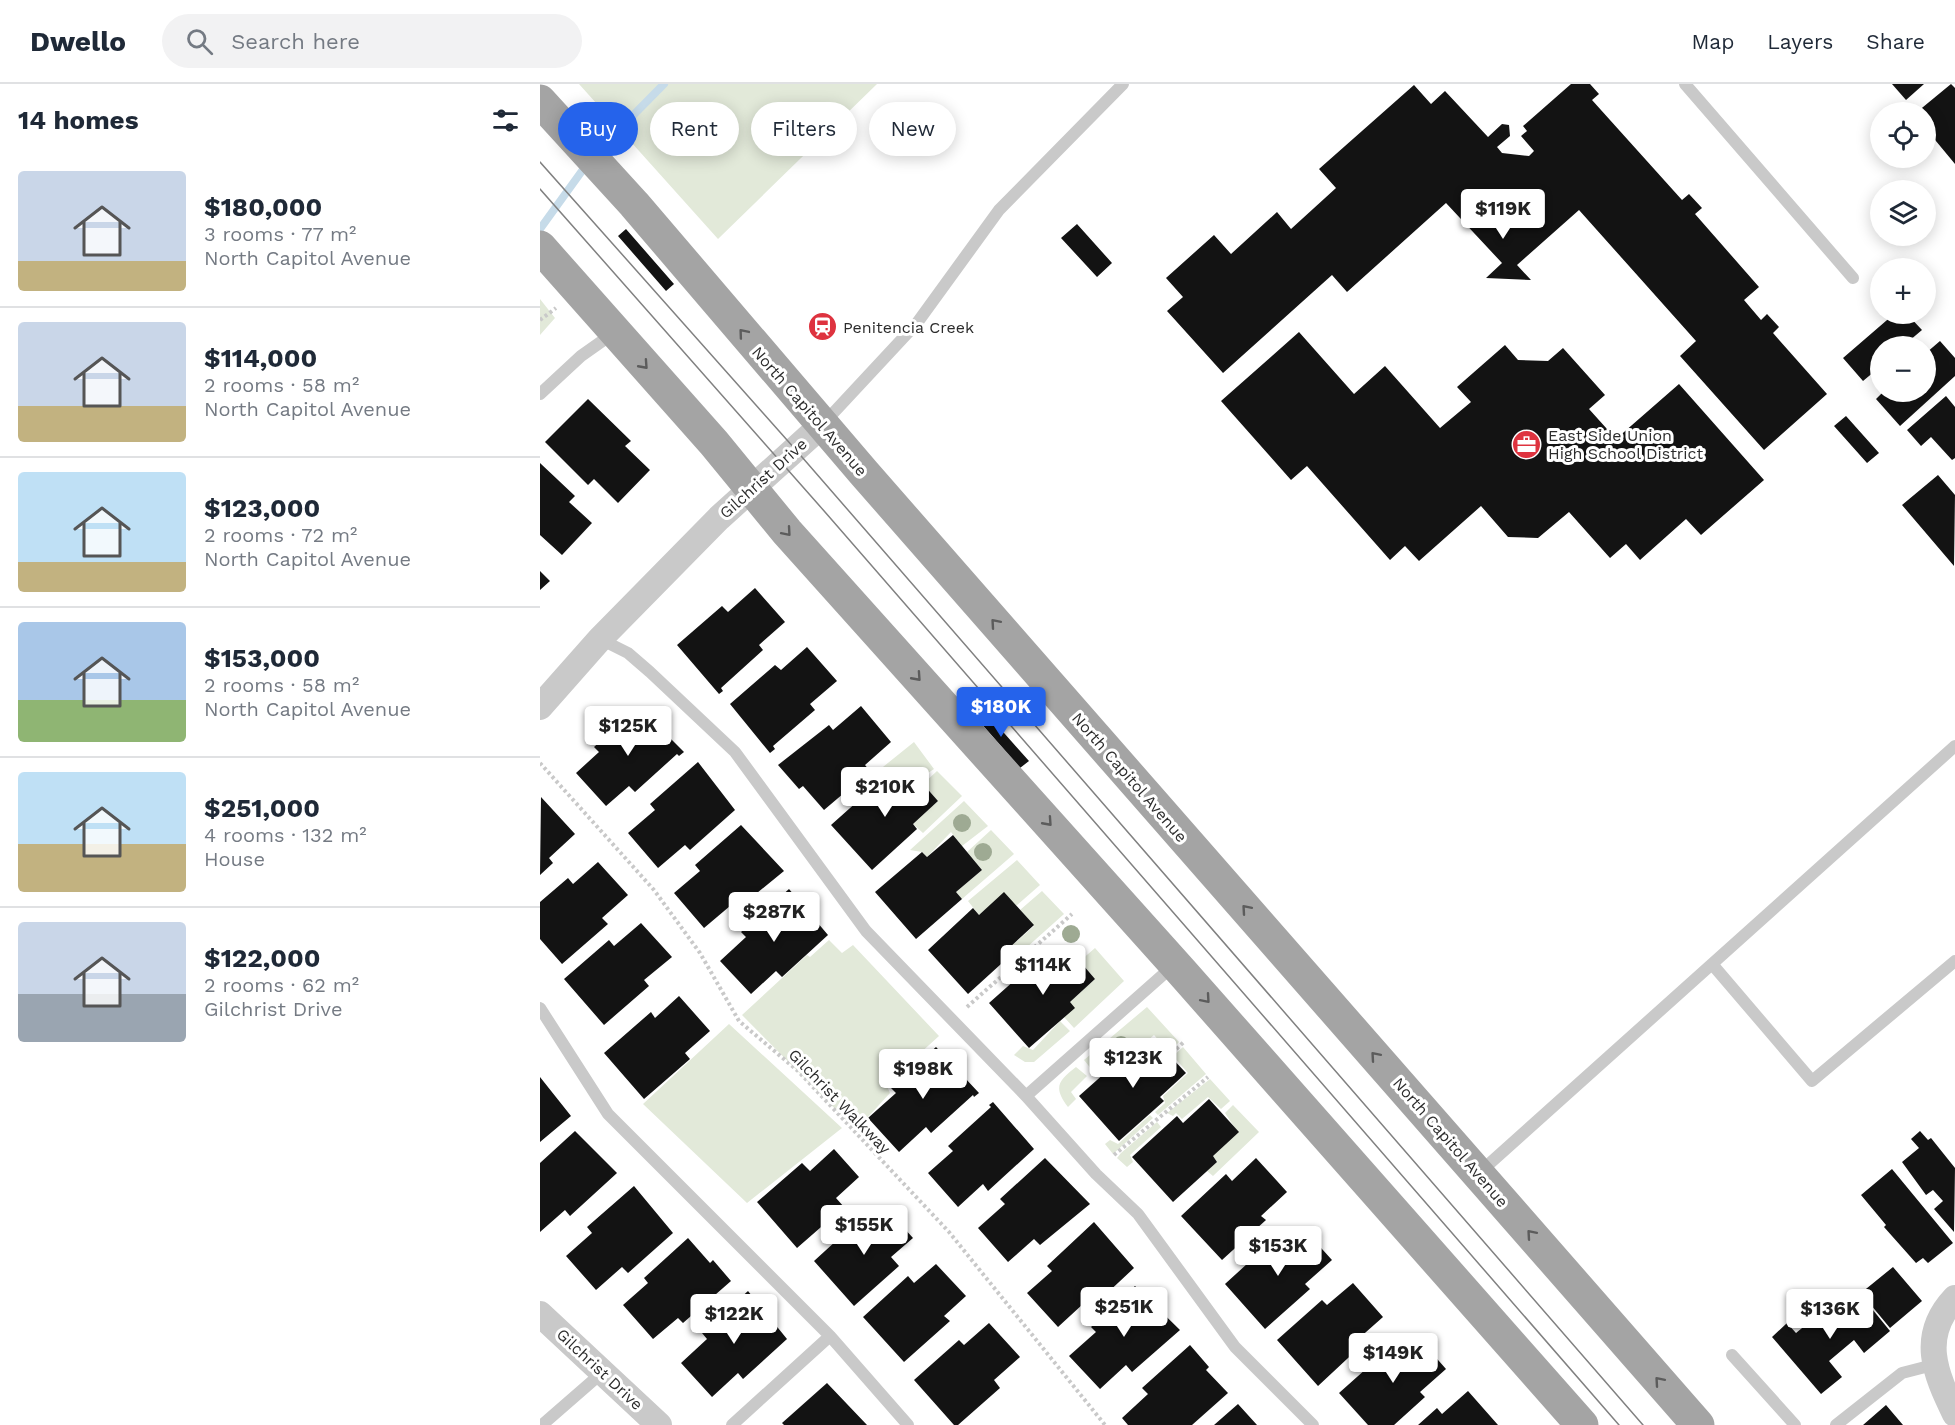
<!DOCTYPE html>
<html lang="en">
<head>
<meta charset="utf-8">
<style>
  :root { --surface:#fff; --page:#f2f2f3; --text:#1f2937; --muted:#747a83; --line:#e0e1e3; --accent:#2563eb }
  body { margin:0; font-family:"Work Sans",sans-serif; background:var(--page); color:var(--text); height:100vh; display:flex; flex-direction:column; font-size:22px; white-space:nowrap }
  * { box-sizing:border-box; margin:0 }
  p { font-size:20px; color:var(--muted) }
  .icon { flex:none; width:33px; height:33px; fill:none; stroke:currentColor; stroke-width:2; stroke-linecap:round; stroke-linejoin:round }
  .map { position:relative; flex:1; overflow:hidden }
  .panel { display:flex; flex-direction:column; background:var(--surface); width:540px }
  .panel>* { flex:none }
  .guide { position:absolute; left:18px; top:18px; width:570px; height:54px; display:flex; gap:12px }
  .fabs { position:absolute; left:1330px; top:18px; display:grid; gap:12px }
  .fabs a { display:grid; place-items:center; width:66px; height:66px; border-radius:50%; background:var(--surface); box-shadow:0 3px 15px #0003; font-size:30px }
  .price { position:absolute; translate:-50% -51px; padding:0 14px; border-radius:6px; background:#fff; color:#222; font-size:20px; line-height:39px; filter:drop-shadow(0 2px 3px #0008) }
  .price::after { content:''; position:absolute; left:50%; top:36px; width:18px; height:14px; margin-left:-9px; background:inherit; clip-path:polygon(0 0,100% 0,50% 100%) }
  .price.selected { background:var(--accent); color:#fff }
  ul { padding:0; list-style:none }
  li { display:flex; align-items:center; gap:18px; height:150px; padding:0 18px }
  li+li { border-top:2px solid var(--line) }
  li span { display:grid; place-items:center; flex:none; width:168px; height:120px; border-radius:6px; color:#555 }
  li>.icon { margin-inline-start:auto }
  span .icon { width:72px; height:72px; fill:#fffc; stroke-width:1 }
  li b { font-size:26px }
  h2 { display:flex; justify-content:space-between; align-items:center; height:72px; padding:0 18px; font-size:26px }
  .tag { padding:0 21px; border-radius:27px; background:var(--surface); box-shadow:0 3px 15px #0003; font-size:21px; line-height:54px }
  .tag.selected { background:var(--accent); color:#fff }
  header { display:flex; align-items:center; gap:36px; box-sizing:border-box; height:84px; padding:0 30px; background:var(--surface); border-bottom:2px solid var(--line) }
  header strong { font-size:28px }
  nav { display:flex; gap:33px; margin-inline-start:auto; font-size:21px }
  .search { width:420px; height:54px; background:var(--page); display:flex; align-items:center; gap:15px; box-sizing:border-box; padding:0 21px; border-radius:33px; color:var(--muted); font-size:22px }
  main { display:flex; flex:1; min-height:0 }
  .map>svg:first-child { display:block }
  .green { fill:#e2e9d9 }
  .lines { fill:none; stroke-linecap:round; stroke-linejoin:round }
  .stream { stroke:#c6dbe9; stroke-width:8 }
  .building { fill:#131313 }
  .path { stroke:#c9c9c9; stroke-width:4; stroke-dasharray:3 3; stroke-linecap:butt }
  .lane { stroke:#c9c9c9; stroke-width:12 }
  .street { stroke:#c9c9c9; stroke-width:26 }
  .primary { stroke:#a4a4a4; stroke-width:33 }
  .tram { stroke:#818181; stroke-width:1.5 }
  .tree { fill:#9eaa93 }
  .oneway { stroke:#5c5c5c }
  .labels { text-anchor:middle; stroke-width:6; stroke-linejoin:round; paint-order:stroke }
  .poi-label { font-size:16px; fill:#2c2c2c; stroke:#fff; text-anchor:start }
  .street-label { font-size:16px; fill:#2c2c2c; stroke:#fff }
</style>
</head>
<body>
<header>
<strong>Dwello</strong>
<div class="search"><svg class="icon" aria-label="search" viewBox="0 0 24 24"><circle cx="10" cy="10" r="6"/><path d="M15 15l6 6"/></svg>Search here</div>
<nav><a>Map</a><a>Layers</a><a>Share</a></nav>
</header>
<main>
<section class="panel">
<h2>14 homes<svg class="icon" aria-label="filters" viewBox="0 0 24 24"><path d="M4 7h16M4 17h16"/><circle cx="9" cy="7" r="2"/><circle cx="15" cy="17" r="2"/></svg></h2>
<ul>
<li><span style="background:linear-gradient(#c9d6e8 75%,#c2b280 0)"><svg class="icon" aria-label="home" viewBox="0 0 24 24"><path d="M3 11l9-7 9 7M6 9v11h12V9"/></svg></span><div><b>$180,000</b><p>3 rooms · 77 m²</p><p>North Capitol Avenue</p></div></li>
<li><span style="background:linear-gradient(#c9d6e8 70%,#c2b280 0)"><svg class="icon" aria-label="home" viewBox="0 0 24 24"><path d="M3 11l9-7 9 7M6 9v11h12V9"/></svg></span><div><b>$114,000</b><p>2 rooms · 58 m²</p><p>North Capitol Avenue</p></div></li>
<li><span style="background:linear-gradient(#bfe0f5 75%,#c2b280 0)"><svg class="icon" aria-label="home" viewBox="0 0 24 24"><path d="M3 11l9-7 9 7M6 9v11h12V9"/></svg></span><div><b>$123,000</b><p>2 rooms · 72 m²</p><p>North Capitol Avenue</p></div></li>
<li><span style="background:linear-gradient(#a9c7e8 65%,#8fb573 0)"><svg class="icon" aria-label="home" viewBox="0 0 24 24"><path d="M3 11l9-7 9 7M6 9v11h12V9"/></svg></span><div><b>$153,000</b><p>2 rooms · 58 m²</p><p>North Capitol Avenue</p></div></li>
<li><span style="background:linear-gradient(#bfe0f5 60%,#c2b280 0)"><svg class="icon" aria-label="home" viewBox="0 0 24 24"><path d="M3 11l9-7 9 7M6 9v11h12V9"/></svg></span><div><b>$251,000</b><p>4 rooms · 132 m²</p><p>House</p></div></li>
<li><span style="background:linear-gradient(#c9d6e8 60%,#9aa5b1 0)"><svg class="icon" aria-label="home" viewBox="0 0 24 24"><path d="M3 11l9-7 9 7M6 9v11h12V9"/></svg></span><div><b>$122,000</b><p>2 rooms · 62 m²</p><p>Gilchrist Drive</p></div></li>
</ul>
</section>
<div class="map">
<svg width="1415" height="1341" viewBox="0 0 1415 1341">
  <rect width="100%" height="100%" fill="#fff"/>
  <path class="green" d="M 39,0 L 337,0 L 178,155 Z
    M 0,215 L 15,234 L 0,251 Z
    M 374,658 L 394,685 L 379,695 L 368,683 L 342,706 L 333,691 Z
    M 397,687 L 422,712 L 383,749 L 373,740 L 398,717 L 383,700 Z
    M 424,717 L 448,742 L 422,762 L 411,748 L 387,773 L 382,768 L 370,766 Z
    M 451,746 L 474,770 L 422,815 L 416,808 L 442,786 L 427,768 Z
    M 477,776 L 500,801 L 476,822 L 464,809 L 439,831 L 428,817 Z
    M 502,807 L 524,830 L 466,882 L 464,878 L 472,870 L 468,865 L 494,842 L 480,826 Z
    M 289,856 L 302,869 L 313,861 L 399,952 L 346,1000 L 350,1009 L 316,1046 L 202,931 L 267,871 L 270,873 Z
    M 555,864 L 584,897 L 534,944 L 524,933 L 530,918 L 555,895 L 540,877 Z
    M 607,923 L 639,958 L 629,968 L 614,951 L 589,973 L 583,970 L 557,992 L 544,976 Z
    M 520,937 L 530,947 L 494,978 L 485,978 L 474,971 L 483,962 L 493,966 Z
    M 189,940 L 302,1044 L 207,1119 L 103,1020 Z
    M 643,963 L 666,990 L 618,1031 L 615,1028 L 625,1019 L 623,1012 L 648,989 L 633,972 Z
    M 536,983 L 547,992 L 531,1008 L 536,1015 L 528,1023 C 513,1003 518,997 536,983 Z
    M 670,995 L 690,1017 L 681,1025 L 668,1013 L 642,1035 L 636,1029 L 633,1032 L 627,1029 Z
    M 693,1021 L 719,1048 L 673,1092 L 667,1087 L 677,1078 L 673,1072 L 697,1047 L 685,1029 Z
    M 610,1031 L 613,1034 L 573,1070 L 565,1060 L 570,1056 L 578,1060 Z
    M 617,1038 L 621,1043 L 590,1071 L 593,1078 L 587,1083 L 577,1074 L 581,1069 Z"/>
  <g class="lines">
    <path class="stream" d="M 57,68 L 124,0
      M 0,145 L 47,80"/>
  </g>
  <path class="building" d="M 1031,0 L 1050,0 L 1059,10 L 1052,16 L 1142,116 L 1149,110 L 1162,124 L 1155,130 L 1219,203 L 1204,216 L 1221,236 L 1227,230 L 1239,243 L 1233,249 L 1287,310 L 1224,366 L 1140,272 L 1156,257 L 1039,126 L 977,181 L 991,196 L 946,194 L 962,179 L 906,119 L 807,208 L 792,191 L 683,289 L 627,227 L 643,213 L 626,194 L 674,151 L 691,170 L 737,128 L 751,145 L 796,104 L 779,85 L 874,1 L 891,20 L 905,7 L 948,53 L 962,40 L 969,41 L 970,52 L 957,63 L 962,69 L 989,72 L 994,67 L 981,52 L 987,47 L 983,42 Z
    M 1352,0 L 1384,0 L 1366,16 Z
    M 1411,0 L 1415,4 L 1415,80 L 1386,45 L 1386,28 L 1377,28 Z
    M 537,140 L 572,179 L 557,193 L 521,154 Z
    M 86,145 L 134,200 L 126,207 L 78,152 Z
    M 1354,230 L 1367,230 L 1382,246 L 1363,262 L 1341,262 L 1341,282 L 1323,297 L 1303,274 Z
    M 759,248 L 814,310 L 845,282 L 900,344 L 931,318 L 917,303 L 965,261 L 978,276 L 1008,277 L 1023,264 L 1065,311 L 1049,325 L 1076,355 L 1139,300 L 1224,396 L 1161,451 L 1146,435 L 1100,476 L 1086,460 L 1070,474 L 1029,428 L 998,454 L 968,453 L 941,422 L 879,477 L 865,462 L 850,476 L 767,382 L 751,396 L 681,317 Z
    M 1400,257 L 1415,274 L 1415,292 L 1360,342 L 1336,315 L 1343,308 L 1386,308 L 1386,269 Z
    M 1406,312 L 1415,323 L 1415,374 L 1412,376 L 1391,353 L 1381,362 L 1367,346 Z
    M 48,315 L 91,357 L 85,362 L 110,386 L 78,419 L 54,395 L 48,401 L 5,358 Z
    M 1306,332 L 1339,369 L 1327,379 L 1294,342 Z
    M 0,379 L 35,412 L 29,418 L 52,439 L 22,471 L 0,451 Z
    M 1398,391 L 1415,411 L 1414,482 L 1362,421 Z
    M 0,487 L 10,497 L 0,506 Z
    M 215,504 L 245,538 L 219,561 L 223,566 L 181,604 L 183,607 L 179,610 L 137,561 L 182,522 L 188,528 Z
    M 267,563 L 297,597 L 270,620 L 275,626 L 233,662 L 235,665 L 230,669 L 190,620 L 235,581 L 241,586 Z
    M 321,622 L 351,658 L 325,681 L 330,687 L 284,726 L 263,702 L 259,705 L 238,681 L 289,641 L 293,646 Z
    M 99,623 L 144,668 L 139,672 L 137,670 L 95,708 L 89,702 L 66,722 L 36,689 L 59,668 L 54,663 Z
    M 441,623 L 489,677 L 480,684 L 433,630 Z
    M 158,678 L 195,726 L 150,766 L 145,761 L 118,784 L 88,749 L 115,726 L 110,720 Z
    M 368,683 L 398,717 L 373,740 L 377,745 L 332,786 L 291,741 L 337,700 L 342,706 Z
    M 1,713 L 35,750 L 9,774 L 13,779 L 0,791 Z
    M 201,741 L 244,787 L 195,827 L 190,822 L 164,844 L 134,809 L 160,787 L 155,781 Z
    M 413,751 L 442,786 L 416,808 L 422,815 L 376,855 L 335,808 L 382,768 L 387,773 Z
    M 58,778 L 88,811 L 62,834 L 68,840 L 22,880 L 0,855 L 0,818 L 28,794 L 33,800 Z
    M 249,805 L 288,851 L 242,893 L 236,887 L 211,910 L 180,877 L 206,853 L 201,848 Z
    M 464,808 L 494,841 L 468,865 L 472,870 L 428,910 L 388,866 L 433,824 L 439,831 Z
    M 101,839 L 132,873 L 104,896 L 109,902 L 64,941 L 24,895 L 69,856 L 74,862 Z
    M 526,861 L 555,895 L 530,918 L 535,924 L 489,964 L 449,919 L 495,878 L 500,884 Z
    M 139,912 L 170,947 L 145,969 L 150,975 L 104,1015 L 64,969 L 111,928 L 115,934 Z
    M 614,955 L 646,989 L 620,1013 L 624,1017 L 579,1057 L 539,1012 L 584,972 L 589,978 Z
    M 396,963 L 439,1009 L 434,1013 L 433,1011 L 391,1049 L 386,1043 L 359,1068 L 328,1034 L 356,1009 L 351,1004 Z
    M 0,993 L 31,1032 L 0,1058 Z
    M 669,1015 L 699,1048 L 673,1072 L 677,1078 L 633,1118 L 592,1073 L 637,1032 L 643,1039 Z
    M 453,1018 L 494,1065 L 448,1107 L 443,1100 L 418,1123 L 388,1089 L 413,1067 L 408,1062 L 451,1023 L 449,1021 Z
    M 35,1047 L 77,1089 L 30,1132 L 25,1126 L 0,1148 L 0,1079 Z
    M 1380,1047 L 1388,1056 L 1391,1054 L 1415,1084 L 1414,1148 L 1394,1125 L 1403,1117 L 1393,1106 L 1386,1111 L 1362,1078 L 1379,1064 L 1371,1055 Z
    M 294,1065 L 319,1093 L 296,1114 L 304,1123 L 257,1164 L 217,1118 L 262,1079 L 270,1087 Z
    M 505,1074 L 550,1120 L 500,1161 L 494,1155 L 468,1178 L 438,1144 L 465,1120 L 460,1115 Z
    M 716,1074 L 747,1108 L 721,1132 L 726,1136 L 682,1176 L 641,1132 L 686,1090 L 692,1097 Z
    M 1352,1085 L 1413,1159 L 1388,1179 L 1383,1174 L 1376,1179 L 1344,1143 L 1346,1141 L 1321,1111 Z
    M 94,1102 L 133,1149 L 88,1189 L 82,1183 L 56,1206 L 26,1172 L 52,1149 L 47,1143 Z
    M 346,1124 L 373,1154 L 351,1173 L 359,1182 L 314,1222 L 274,1177 L 319,1136 L 325,1143 Z
    M 554,1138 L 594,1184 L 548,1227 L 543,1220 L 518,1243 L 487,1209 L 512,1187 L 507,1182 Z
    M 762,1143 L 792,1176 L 765,1200 L 770,1205 L 725,1245 L 685,1200 L 730,1159 L 736,1166 Z
    M 148,1154 L 170,1179 L 173,1176 L 191,1197 L 143,1239 L 138,1234 L 113,1255 L 83,1221 L 108,1199 L 104,1194 Z
    M 396,1180 L 426,1212 L 404,1232 L 410,1237 L 364,1278 L 323,1233 L 368,1192 L 374,1199 Z
    M 1353,1183 L 1382,1217 L 1350,1244 L 1321,1209 Z
    M 813,1199 L 843,1233 L 817,1256 L 822,1261 L 778,1302 L 737,1256 L 782,1216 L 787,1221 Z
    M 595,1202 L 640,1246 L 592,1288 L 586,1281 L 560,1305 L 529,1272 L 556,1248 L 551,1243 Z
    M 208,1207 L 247,1255 L 203,1295 L 198,1289 L 172,1313 L 141,1279 L 167,1255 L 162,1249 Z
    M 1324,1215 L 1350,1247 L 1324,1269 L 1314,1256 L 1289,1277 L 1302,1293 L 1281,1310 L 1232,1253 L 1247,1239 L 1256,1249 L 1296,1216 L 1308,1229 Z
    M 449,1239 L 480,1273 L 454,1296 L 460,1304 L 418,1341 L 414,1341 L 374,1296 L 419,1256 L 424,1261 Z
    M 876,1251 L 906,1285 L 880,1308 L 885,1313 L 854,1341 L 828,1341 L 799,1309 L 845,1268 L 850,1274 Z
    M 650,1261 L 669,1283 L 666,1286 L 688,1309 L 652,1341 L 588,1341 L 582,1334 L 608,1310 L 602,1304 Z
    M 287,1299 L 327,1341 L 244,1341 L 242,1339 Z
    M 928,1307 L 958,1341 L 878,1341 L 897,1324 L 902,1330 Z
    M 698,1320 L 717,1341 L 674,1341 Z
    M 1346,1321 L 1363,1341 L 1323,1341 Z"/>
  <g class="lines">
    <path class="path" d="M 0,236 L 16,224
      M 0,679 L 114,806 L 160,869 L 199,937 L 258,987 L 409,1148 L 565,1341
      M 427,923 L 532,830
      M 632,969 L 645,957
      M 574,1071 L 668,993"/>
    <path class="lane" d="M 1145,0 L 1313,194
      M 0,310 L 41,272 L 75,248
      M 283,340 L 377,239 L 459,126 L 583,0
      M 60,555 L 88,569 L 110,588 L 195,668 L 326,847 L 486,1012 L 556,1090 L 598,1130 L 695,1263 L 773,1341
      M 1172,880 L 1272,997 L 1415,877
      M 0,924 L 68,1030 L 290,1252 L 368,1341
      M 486,1012 L 634,881
      M 939,1089 L 1415,662
      M 1192,1271 L 1255,1341
      M 2,1341 L 64,1287
      M 192,1341 L 290,1252
      M 1296,1341 L 1362,1289 L 1393,1281"/>
    <path class="street" d="M 0,623 L 60,555 L 179,434 L 282,341
      M 1415,1214 C 1379,1252 1395,1289 1415,1330
      M 0,1230 L 119,1341"/>
    <path class="primary" d="M 0,17 L 94,120 L 324,389 L 1158,1341
      M 0,163 L 174,359 L 247,448 L 641,887 L 1042,1341"/>
    <path class="tram" d="M 0,78 L 255,365 L 1103,1341
      M 0,105 L 285,428 L 1079,1341"/>
  </g>
  <g class="tree">
    <circle cx="422" cy="739" r="9"/>
    <circle cx="443" cy="768" r="9"/>
    <circle cx="531" cy="850" r="9"/>
    <circle cx="581" cy="961" r="9"/>
  </g>
  <defs><path id="oneway-chevron" d="M-2-3.5L2.5 0L-2 3.5" fill="none" stroke-width="1.6" stroke-linecap="round" stroke-linejoin="round" transform="scale(1.5)"/></defs>
  <g class="oneway">
    <use href="#oneway-chevron" transform="translate(203 249) rotate(-130)"/>
    <use href="#oneway-chevron" transform="translate(104 281) rotate(48)"/>
    <use href="#oneway-chevron" transform="translate(247 448) rotate(49)"/>
    <use href="#oneway-chevron" transform="translate(455 539) rotate(-131)"/>
    <use href="#oneway-chevron" transform="translate(377 593) rotate(48)"/>
    <use href="#oneway-chevron" transform="translate(508 738) rotate(48)"/>
    <use href="#oneway-chevron" transform="translate(706 825) rotate(-131)"/>
    <use href="#oneway-chevron" transform="translate(666 915) rotate(49)"/>
    <use href="#oneway-chevron" transform="translate(835 972) rotate(-131)"/>
    <use href="#oneway-chevron" transform="translate(991 1150) rotate(-131)"/>
    <use href="#oneway-chevron" transform="translate(1119 1297) rotate(-131)"/>
  </g>
  <defs>
    <symbol id="station-disc" viewBox="-11 -11 22 22"><circle r="9.5" fill="#de333f" stroke="#fff"/><path d="M-3-6H3Q5-6 5-4V2Q5 4 3 4L4.5 6H3L1.5 4h-3L-3 6H-4.5L-3 4Q-5 4-5 2V-4Q-5-6-3-6ZM-3.5-4v3h7v-3ZM-3.5 1v1.5H-2V1ZM2 1v1.5H3.5V1Z" fill="#fff"/></symbol>
    <symbol id="office-disc" viewBox="-11 -11 22 22"><circle r="9.5" fill="#de333f" stroke="#fff"/><path d="M-6-3h4V-5.5h4V-3h4V5H-6ZM-1-4.5V-3h2v-1.5ZM-6 0V1H6V0Z" fill="#fff"/></symbol>
  </defs>
  <g fill-rule="evenodd">
    <use href="#station-disc" x="266" y="226" width="33" height="33"/>
    <use href="#office-disc" x="970" y="344" width="33" height="33"/>
  </g>
  <g class="labels">
    <g class="poi-label">
      <text x="303" y="249">Penitencia Creek</text>
      <text x="1008" y="357">East Side Union<tspan x="1008" dy="18">High School District</tspan></text>
    </g>
    <g class="street-label">
      <text transform="translate(270 327) rotate(49)" y="6">North Capitol Avenue</text>
      <text transform="translate(223 394) rotate(-42)" y="6">Gilchrist Drive</text>
      <text transform="translate(590 693) rotate(49)" y="6">North Capitol Avenue</text>
      <text transform="translate(300 1017) rotate(46)" y="6">Gilchrist Walkway</text>
      <text transform="translate(911 1058) rotate(49)" y="6">North Capitol Avenue</text>
      <text transform="translate(60 1285) rotate(43)" y="6">Gilchrist Drive</text>
    </g>
  </g>
</svg>
<div class="fabs">
<a><svg class="icon" aria-label="locate" viewBox="0 0 24 24"><circle cx="12" cy="12" r="6"/><path d="M12 2v4M12 18v4M2 12h4M18 12h4"/></svg></a>
<a><svg class="icon" aria-label="layers" viewBox="0 0 24 24"><path d="M12 4l9 5-9 5-9-5zM3 14l9 5 9-5"/></svg></a>
<a>+</a>
<a>−</a>
</div>
<b class="price" style="left:963px;top:156px">$119K</b>
<b class="price selected" style="left:461px;top:654px">$180K</b>
<b class="price" style="left:88px;top:673px">$125K</b>
<b class="price" style="left:345px;top:734px">$210K</b>
<b class="price" style="left:234px;top:859px">$287K</b>
<b class="price" style="left:503px;top:912px">$114K</b>
<b class="price" style="left:593px;top:1005px">$123K</b>
<b class="price" style="left:383px;top:1016px">$198K</b>
<b class="price" style="left:324px;top:1172px">$155K</b>
<b class="price" style="left:738px;top:1193px">$153K</b>
<b class="price" style="left:584px;top:1254px">$251K</b>
<b class="price" style="left:1290px;top:1256px">$136K</b>
<b class="price" style="left:194px;top:1261px">$122K</b>
<b class="price" style="left:853px;top:1300px">$149K</b>
<div class="guide">
<a class="tag selected">Buy</a>
<a class="tag">Rent</a>
<a class="tag">Filters</a>
<a class="tag">New</a>
</div>
</div>
</main>
</body>
</html>
